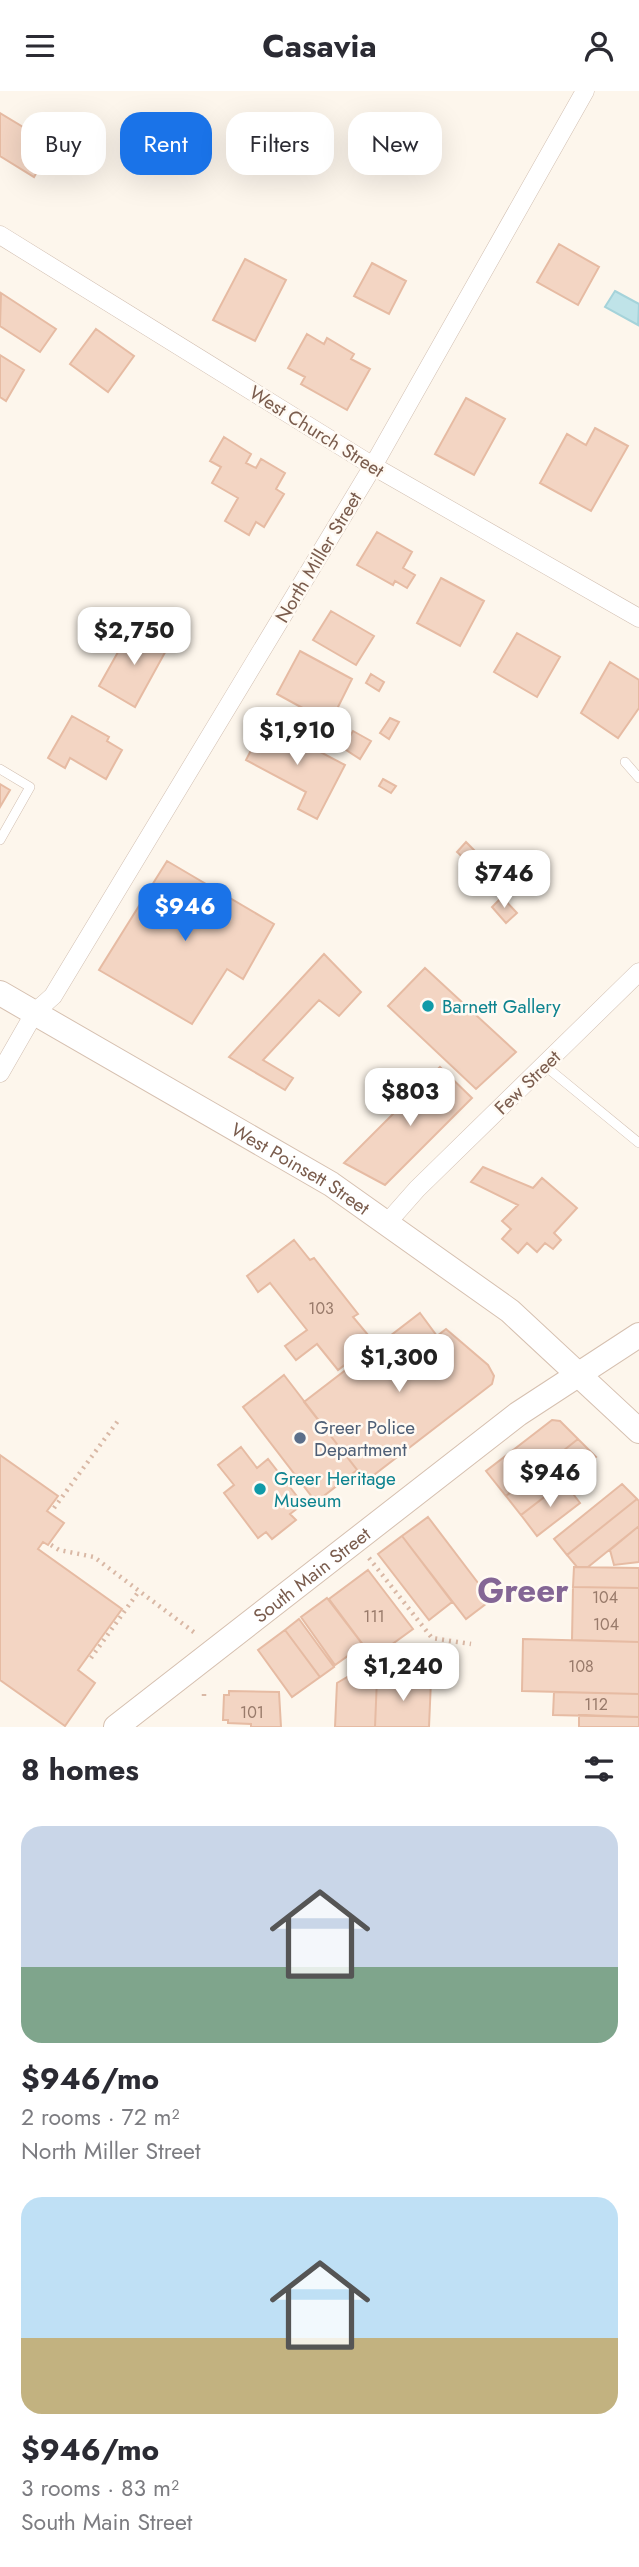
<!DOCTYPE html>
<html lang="en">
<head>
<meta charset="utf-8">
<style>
  :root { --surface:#fff; --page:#f2f2f3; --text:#2b2b33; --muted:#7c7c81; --accent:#1a73e8 }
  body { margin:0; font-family:Jost,sans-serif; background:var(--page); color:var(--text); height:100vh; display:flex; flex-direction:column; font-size:26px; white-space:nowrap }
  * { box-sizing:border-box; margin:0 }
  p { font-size:23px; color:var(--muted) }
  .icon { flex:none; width:38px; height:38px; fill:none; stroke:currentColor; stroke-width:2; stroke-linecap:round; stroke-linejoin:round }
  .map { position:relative; height:1636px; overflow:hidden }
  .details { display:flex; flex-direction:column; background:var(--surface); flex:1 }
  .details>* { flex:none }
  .top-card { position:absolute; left:21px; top:21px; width:598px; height:63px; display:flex; gap:14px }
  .price { position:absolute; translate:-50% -60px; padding:0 16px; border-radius:14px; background:#fff; color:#222; font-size:23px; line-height:46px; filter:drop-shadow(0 2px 4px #0008) }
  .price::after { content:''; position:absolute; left:50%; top:42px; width:21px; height:16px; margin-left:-10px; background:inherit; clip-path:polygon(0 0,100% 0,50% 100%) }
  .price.active { background:var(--accent); color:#fff }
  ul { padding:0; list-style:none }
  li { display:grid; align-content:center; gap:14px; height:371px; padding:0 21px }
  li span { display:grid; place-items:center; height:217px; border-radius:21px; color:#555 }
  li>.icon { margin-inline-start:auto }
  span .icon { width:126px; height:126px; fill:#fffc; stroke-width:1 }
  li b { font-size:30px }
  h2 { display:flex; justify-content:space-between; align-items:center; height:84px; padding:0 21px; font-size:30px }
  .chip { padding:0 24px; border-radius:21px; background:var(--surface); box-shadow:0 7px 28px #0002; font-size:24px; line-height:63px }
  .chip.active { background:var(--accent); color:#fff }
  header { display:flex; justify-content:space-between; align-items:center; height:91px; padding:0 21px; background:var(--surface); font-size:32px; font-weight:700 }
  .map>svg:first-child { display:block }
  .water { fill:#bfe3e8; stroke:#a5d3da; stroke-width:2 }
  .building { fill:#f3d5c3; stroke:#e6bba3; stroke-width:2 }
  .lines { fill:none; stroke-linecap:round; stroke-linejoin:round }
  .service-casing { stroke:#d1beb0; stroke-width:10 }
  .minor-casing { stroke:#d1beb0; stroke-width:19 }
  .secondary-casing { stroke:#d6c0b0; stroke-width:26 }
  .path { stroke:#d9b8a5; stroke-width:4.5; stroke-dasharray:2 5; stroke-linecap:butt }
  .service { stroke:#fff; stroke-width:9 }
  .minor { stroke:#fff; stroke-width:18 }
  .secondary { stroke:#fff; stroke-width:24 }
  .culture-dot { fill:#0f9aa8; stroke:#fffaf3; stroke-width:2.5 }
  .service-dot { fill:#5c6f8a; stroke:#fffaf3; stroke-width:2.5 }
  .labels { text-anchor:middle; stroke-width:5; stroke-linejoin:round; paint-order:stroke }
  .number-label { font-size:16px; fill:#987a6a }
  .street-label { font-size:19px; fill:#7a5c4d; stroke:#fffaf3 }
  .culture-label { font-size:19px; fill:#0d838f; stroke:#fffaf3; text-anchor:start }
  .service-label { font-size:19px; fill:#4e5e75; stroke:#fffaf3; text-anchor:start }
  .town-label { font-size:33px; font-weight:bold; fill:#846695; stroke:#fffaf3 }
</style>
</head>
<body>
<header><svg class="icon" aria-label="menu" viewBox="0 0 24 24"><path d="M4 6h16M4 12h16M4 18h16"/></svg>Casavia<svg class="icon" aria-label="person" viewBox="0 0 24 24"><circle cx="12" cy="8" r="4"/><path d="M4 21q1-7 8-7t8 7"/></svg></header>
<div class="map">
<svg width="639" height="1636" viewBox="0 0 639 1636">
  <rect width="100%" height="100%" fill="#fdf6ec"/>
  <path class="water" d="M 615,200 L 639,213 L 638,234 L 605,216 Z"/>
  <path class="building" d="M 0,22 L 53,54 L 34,86 L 0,65 Z
    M 559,153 L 599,176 L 578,214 L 537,191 Z
    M 245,168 L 286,189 L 255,250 L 213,229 Z
    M 372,172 L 406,190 L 389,223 L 354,205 Z
    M 1,202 L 56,238 L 40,261 L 0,235 Z
    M 96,238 L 134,265 L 108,301 L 70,273 Z
    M 307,243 L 324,253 L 327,247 L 354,263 L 351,268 L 370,278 L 347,319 L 301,293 L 305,286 L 288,277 Z
    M 0,264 L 24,279 L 6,310 L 0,306 Z
    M 466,307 L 505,328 L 474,384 L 435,363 Z
    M 595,337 L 628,355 L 591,420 L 540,392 L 567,343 L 586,354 Z
    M 224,346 L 251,363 L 246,372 L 256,377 L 261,368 L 285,382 L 276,398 L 284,403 L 264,436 L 256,431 L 249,444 L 225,430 L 238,407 L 212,392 L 221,376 L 210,370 Z
    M 377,441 L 412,461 L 403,477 L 415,484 L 407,497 L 395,490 L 393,494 L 357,474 Z
    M 441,487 L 484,510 L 460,555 L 417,532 Z
    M 331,520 L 374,545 L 356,574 L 313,549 Z
    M 132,536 L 168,556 L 135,616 L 99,595 Z
    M 517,542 L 560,566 L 537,606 L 494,581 Z
    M 300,560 L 352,588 L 330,632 L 277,603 Z
    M 610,571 L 639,589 L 639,617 L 618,647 L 581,622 Z
    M 371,583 L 384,591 L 379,600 L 366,592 Z
    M 72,625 L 109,646 L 107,650 L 122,659 L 106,688 L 70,667 L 65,677 L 48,667 Z
    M 390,627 L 399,631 L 389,648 L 380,642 Z
    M 265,632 L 345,674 L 317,728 L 298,718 L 306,701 L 246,669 Z
    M 353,640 L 371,650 L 360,668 L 343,657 Z
    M 383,688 L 396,695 L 391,702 L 379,695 Z
    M 0,693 L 10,699 L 0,716 Z
    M 466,751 L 478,763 L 469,772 L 457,761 Z
    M 167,770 L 274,833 L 243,888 L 227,878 L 192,933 L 99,879 Z
    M 502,806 L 517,822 L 506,832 L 492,816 Z
    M 324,863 L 361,901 L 339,925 L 319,909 L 263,969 L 293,987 L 285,999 L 229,966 Z
    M 425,877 L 516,961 L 476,998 L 388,915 Z
    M 440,976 L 472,1007 L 385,1094 L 344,1072 Z
    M 483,1076 L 533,1097 L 542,1087 L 577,1117 L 554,1142 L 561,1149 L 553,1158 L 545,1152 L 537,1161 L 527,1152 L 518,1162 L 502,1148 L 511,1138 L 502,1130 L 518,1114 L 471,1091 Z
    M 294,1149 L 310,1169 L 314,1167 L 358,1223 L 353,1226 L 374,1251 L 338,1279 L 317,1253 L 296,1269 L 285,1255 L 307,1239 L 270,1192 L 258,1201 L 247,1185 Z
    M 420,1222 L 437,1245 L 446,1238 L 488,1274 L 494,1285 L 492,1293 L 366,1390 L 304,1311 Z
    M 284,1284 L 357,1379 L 316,1411 L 243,1316 Z
    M 552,1329 L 560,1330 L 578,1348 L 506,1405 L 486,1380 Z
    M 578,1348 L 596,1366 L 521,1424 L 506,1405 Z
    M 241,1356 L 257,1377 L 268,1368 L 303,1413 L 290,1423 L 296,1429 L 272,1448 L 266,1441 L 258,1447 L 224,1402 L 234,1394 L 218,1374 Z
    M 0,1364 L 58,1405 L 47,1420 L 64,1432 L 48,1454 L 43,1451 L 38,1458 L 122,1518 L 78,1579 L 95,1592 L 65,1635 L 0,1589 Z
    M 564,1391 L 580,1412 L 537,1445 L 521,1424 Z
    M 622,1393 L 637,1408 L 567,1464 L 554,1448 Z
    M 637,1408 L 639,1410 L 639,1435 L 588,1476 L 577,1476 L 567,1464 Z
    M 428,1426 L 491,1509 L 466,1528 L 402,1445 Z
    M 639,1435 L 639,1471 L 614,1474 L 610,1459 Z
    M 402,1445 L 452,1511 L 429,1529 L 378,1463 Z
    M 574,1476 L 639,1477 L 639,1497 L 573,1496 Z
    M 368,1479 L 413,1538 L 373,1567 L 329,1508 Z
    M 573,1496 L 639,1497 L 639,1551 L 572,1549 Z
    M 327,1507 L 363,1554 L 335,1574 L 301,1526 Z
    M 299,1528 L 334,1576 L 320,1586 L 285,1539 Z
    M 285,1539 L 320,1586 L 292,1606 L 258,1559 Z
    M 523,1548 L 639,1551 L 639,1603 L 522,1600 Z
    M 349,1585 L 377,1587 L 375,1636 L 335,1636 L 337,1592 Z
    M 377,1587 L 431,1589 L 429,1636 L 375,1636 Z
    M 229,1600 L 279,1601 L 281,1636 L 251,1636 L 251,1633 L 228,1632 L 228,1629 L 223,1629 L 224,1604 L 229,1604 Z
    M 554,1601 L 639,1603 L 639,1626 L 553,1624 Z
    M 579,1624 L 639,1626 L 639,1636 L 579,1636 Z"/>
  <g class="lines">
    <defs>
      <path id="service" d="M 625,671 L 639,687
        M 0,678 L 30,696 L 0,749
        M 544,974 L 639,1052"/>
      <path id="minor" d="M 0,144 L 373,375 L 639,527
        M 0,982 L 35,921 L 53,905 L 373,375 L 585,0
        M 387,1132 L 417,1098 L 639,881"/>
      <g id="secondary">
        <path id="s1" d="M 0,902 L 331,1093 L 510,1220 L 639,1340"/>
        <path id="s2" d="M 116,1636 L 518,1323 L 639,1244"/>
      </g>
    </defs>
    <use href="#service" class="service-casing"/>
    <use href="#minor" class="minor-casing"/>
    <use href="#secondary" class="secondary-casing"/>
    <path class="path" d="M 54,1417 L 120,1327
      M 51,1454 L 59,1459 L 94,1466 L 195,1542
      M 369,1467 L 432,1547 L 471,1553
      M 91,1567 L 139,1500
      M 204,1603 L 204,1608"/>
    <use href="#service" class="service"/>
    <use href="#minor" class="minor"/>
    <use href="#secondary" class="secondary"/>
  </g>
  <g class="culture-dot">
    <circle cx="428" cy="915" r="7"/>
    <circle cx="260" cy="1398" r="7"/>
  </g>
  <circle class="service-dot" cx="300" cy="1347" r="7"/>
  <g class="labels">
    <g class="number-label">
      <text x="321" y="1223">103</text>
      <text x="605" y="1512">104</text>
      <text x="374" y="1531">111</text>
      <text x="606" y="1539">104</text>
      <text x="581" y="1581">108</text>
      <text x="596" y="1619">112</text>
      <text x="252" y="1627">101</text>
    </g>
    <g class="street-label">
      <text transform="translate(317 340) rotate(32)" y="7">West Church Street</text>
      <text transform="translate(318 466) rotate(-59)" y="7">North Miller Street</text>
      <text transform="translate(527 991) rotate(-44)" y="7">Few Street</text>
      <text dy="7" stroke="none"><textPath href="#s1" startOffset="348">West Poinsett Street</textPath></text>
      <text dy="7" stroke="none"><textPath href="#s2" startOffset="248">South Main Street</textPath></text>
    </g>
    <g class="culture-label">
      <text x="442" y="922">Barnett Gallery</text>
      <text x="274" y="1394">Greer Heritage<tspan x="274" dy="22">Museum</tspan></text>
    </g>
    <g class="service-label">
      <text x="314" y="1343">Greer Police<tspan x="314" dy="22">Department</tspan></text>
    </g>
    <g class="town-label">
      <text x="523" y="1511">Greer</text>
    </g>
  </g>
</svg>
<b class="price" style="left:134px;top:576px">$2,750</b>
<b class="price" style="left:297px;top:676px">$1,910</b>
<b class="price" style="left:504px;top:819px">$746</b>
<b class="price active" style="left:185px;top:852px">$946</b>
<b class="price" style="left:410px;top:1037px">$803</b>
<b class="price" style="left:399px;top:1303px">$1,300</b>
<b class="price" style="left:550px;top:1418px">$946</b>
<b class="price" style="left:403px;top:1612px">$1,240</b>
<div class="top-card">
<a class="chip">Buy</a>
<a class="chip active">Rent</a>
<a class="chip">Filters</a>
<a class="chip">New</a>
</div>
</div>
<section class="details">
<h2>8 homes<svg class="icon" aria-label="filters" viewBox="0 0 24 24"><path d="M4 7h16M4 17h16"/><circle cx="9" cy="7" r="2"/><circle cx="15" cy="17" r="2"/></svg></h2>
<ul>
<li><span style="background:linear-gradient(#c9d6e8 65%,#7fa58c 0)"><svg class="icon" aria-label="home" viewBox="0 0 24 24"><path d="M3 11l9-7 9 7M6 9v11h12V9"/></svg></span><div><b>$946/mo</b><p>2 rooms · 72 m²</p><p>North Miller Street</p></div></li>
<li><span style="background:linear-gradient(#bfe0f5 65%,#c2b280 0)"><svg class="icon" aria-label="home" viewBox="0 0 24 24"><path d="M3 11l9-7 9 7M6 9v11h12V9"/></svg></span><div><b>$946/mo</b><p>3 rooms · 83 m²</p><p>South Main Street</p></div></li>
</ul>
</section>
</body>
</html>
